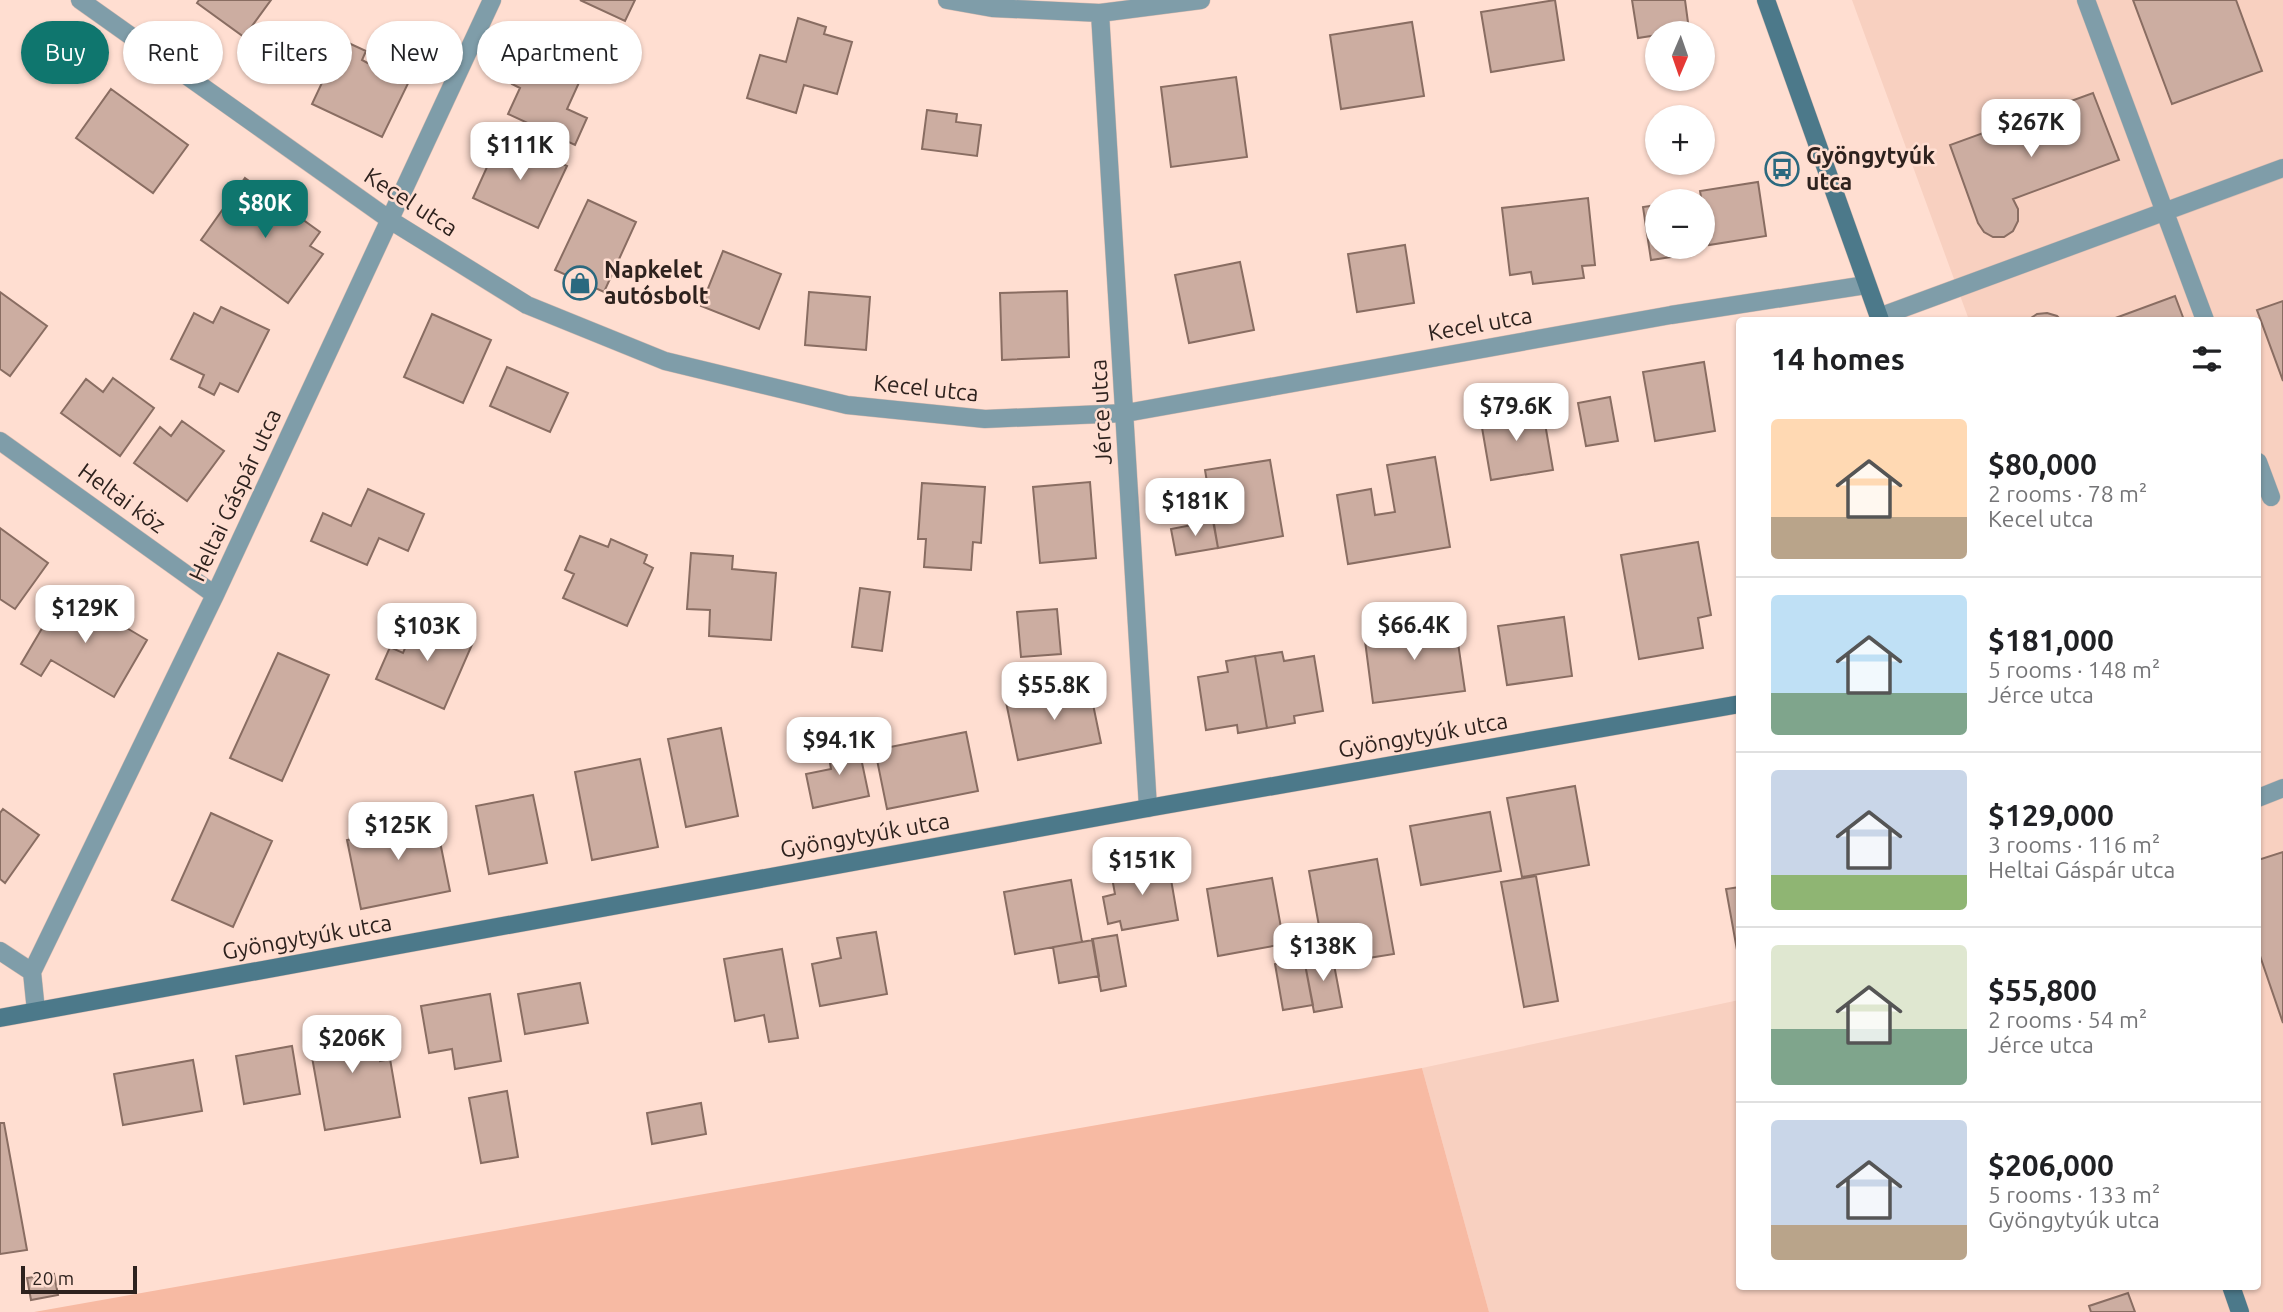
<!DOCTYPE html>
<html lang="en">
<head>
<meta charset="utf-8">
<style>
  :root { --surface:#fff; --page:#f6f6f6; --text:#202124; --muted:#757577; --line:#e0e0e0; --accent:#0f766e }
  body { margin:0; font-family:Ubuntu,sans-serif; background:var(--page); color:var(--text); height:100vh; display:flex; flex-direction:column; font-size:26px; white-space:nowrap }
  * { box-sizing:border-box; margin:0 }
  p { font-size:23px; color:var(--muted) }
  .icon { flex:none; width:38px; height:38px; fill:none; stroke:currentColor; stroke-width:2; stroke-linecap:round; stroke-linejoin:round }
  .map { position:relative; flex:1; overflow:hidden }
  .drawer { position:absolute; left:1736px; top:317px; width:525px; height:973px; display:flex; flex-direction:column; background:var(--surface); border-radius:7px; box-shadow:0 2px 5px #0004 }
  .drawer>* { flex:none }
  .guide { position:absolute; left:21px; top:21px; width:665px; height:63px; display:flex; gap:14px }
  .needle { width:46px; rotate:182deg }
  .controls { position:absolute; left:1645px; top:21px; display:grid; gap:14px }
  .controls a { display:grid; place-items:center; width:70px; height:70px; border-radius:50%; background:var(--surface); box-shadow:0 2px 5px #0004; font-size:35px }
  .scale { position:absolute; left:21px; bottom:18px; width:116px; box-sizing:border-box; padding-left:7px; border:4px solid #2e221e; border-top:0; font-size:19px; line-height:24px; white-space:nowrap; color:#2e221e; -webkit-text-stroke:5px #ffded1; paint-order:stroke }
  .price { position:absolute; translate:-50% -60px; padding:0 16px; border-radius:14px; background:#fff; color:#222; font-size:23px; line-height:46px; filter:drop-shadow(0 2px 4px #0008) }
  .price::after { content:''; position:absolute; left:50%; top:42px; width:21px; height:16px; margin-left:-10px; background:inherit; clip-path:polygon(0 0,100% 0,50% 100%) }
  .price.selected { background:var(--accent); color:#fff }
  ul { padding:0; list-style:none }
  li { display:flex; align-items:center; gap:21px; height:175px; padding:0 35px }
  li+li { border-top:2px solid var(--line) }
  li span { display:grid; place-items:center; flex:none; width:196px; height:140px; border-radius:7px; color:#555 }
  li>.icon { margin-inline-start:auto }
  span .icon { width:84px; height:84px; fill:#fffc; stroke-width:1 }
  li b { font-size:30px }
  h2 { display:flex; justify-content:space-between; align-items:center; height:84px; padding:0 35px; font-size:30px }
  .tag { padding:0 24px; border-radius:32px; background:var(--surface); box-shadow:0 2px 5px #0004; font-size:24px; line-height:63px }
  .tag.selected { background:var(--accent); color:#fff }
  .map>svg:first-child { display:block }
  .built { fill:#f8d0c0 }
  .green { fill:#f7baa3 }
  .building { fill:#ccada1; stroke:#896d62; stroke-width:2 }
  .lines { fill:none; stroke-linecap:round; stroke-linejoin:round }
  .lane-casing { stroke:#d9bcb1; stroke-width:19 }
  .street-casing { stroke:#d9bcb1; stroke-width:19 }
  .secondary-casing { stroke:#d9bcb1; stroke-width:19 }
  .lane { stroke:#7f9da9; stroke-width:18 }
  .street { stroke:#7f9da9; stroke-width:18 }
  .secondary { stroke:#4c798a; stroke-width:18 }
  .labels { text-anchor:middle; stroke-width:5; stroke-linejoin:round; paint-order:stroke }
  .poi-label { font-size:23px; font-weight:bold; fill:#2e221e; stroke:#ffded1; text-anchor:start }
  .street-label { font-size:23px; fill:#2e221e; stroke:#ffded1 }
</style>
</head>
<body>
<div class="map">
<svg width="2283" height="1312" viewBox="0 0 2283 1312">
  <rect width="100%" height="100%" fill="#ffded1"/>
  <path class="built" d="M 1852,0 L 2283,0 L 2283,1312 L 1489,1312 L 1422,1068 L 1739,1000 L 1740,1286 L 2258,1286 L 2258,320 L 1969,320 Z"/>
  <path class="green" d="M 1422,1068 L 1489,1312 L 34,1312 L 147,1292 Z"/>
  <path class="building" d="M 199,0 L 271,0 L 244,37 L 197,3 Z
    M 580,0 L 635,0 L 625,21 Z
    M 1555,0 L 1564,60 L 1491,72 L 1481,12 Z
    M 1632,0 L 1685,0 L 1689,30 L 1638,38 Z
    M 2133,0 L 2236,0 L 2262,71 L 2172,104 Z
    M 798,18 L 826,27 L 824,34 L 852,42 L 837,94 L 804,85 L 796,113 L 747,98 L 760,55 L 786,62 Z
    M 1412,22 L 1424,96 L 1341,109 L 1330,35 Z
    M 342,40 L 366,51 L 362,60 L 384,72 L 391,58 L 415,69 L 382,137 L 312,104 Z
    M 552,49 L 587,65 L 567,109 L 587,118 L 575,145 L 508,114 L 520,88 L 512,84 L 525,56 L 544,65 Z
    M 1236,77 L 1247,157 L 1171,167 L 1161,87 Z
    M 111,89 L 188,145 L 153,193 L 76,138 Z
    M 2093,93 L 2119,160 L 2013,199 L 2018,209 L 2018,221 L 2013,231 L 2004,237 L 1993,237 L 1984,232 L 1978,223 L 1950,145 Z
    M 927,110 L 957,114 L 956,122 L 981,125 L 977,156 L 922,149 Z
    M 501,136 L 567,166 L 538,228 L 473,198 Z
    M 245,178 L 320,232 L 310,246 L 323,254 L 288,303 L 201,240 Z
    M 1758,182 L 1766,236 L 1709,245 L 1700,191 Z
    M 1588,198 L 1595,265 L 1582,266 L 1584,278 L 1533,284 L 1531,272 L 1510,275 L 1502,208 Z
    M 588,200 L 636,222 L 604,292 L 555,270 Z
    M 1657,205 L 1657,247 L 1684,247 L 1685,255 L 1651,260 L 1643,207 Z
    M 1405,245 L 1414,303 L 1357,312 L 1348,254 Z
    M 723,251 L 781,274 L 759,329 L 701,306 Z
    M 1240,262 L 1254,330 L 1189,343 L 1175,275 Z
    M 1067,291 L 1069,357 L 1002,360 L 1000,293 Z
    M 0,292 L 47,326 L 10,376 L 0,369 Z
    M 809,292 L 870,297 L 866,350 L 805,345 Z
    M 2175,296 L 2184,320 L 2110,320 Z
    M 2283,301 L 2283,381 L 2257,310 Z
    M 221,307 L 269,330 L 238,392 L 220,383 L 214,395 L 199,387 L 204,375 L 171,359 L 194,313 L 213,323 Z
    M 2047,313 L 2057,316 L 2061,320 L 2028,320 L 2037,314 Z
    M 432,314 L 491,340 L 463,403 L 404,377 Z
    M 1704,362 L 1715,431 L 1655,441 L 1643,372 Z
    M 507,367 L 568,393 L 550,432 L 490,406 Z
    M 113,378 L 154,408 L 120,456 L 61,413 L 86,379 L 103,392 Z
    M 1610,397 L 1618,441 L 1586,446 L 1578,403 Z
    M 1542,406 L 1553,470 L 1491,480 L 1480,416 Z
    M 182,421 L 224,451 L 187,501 L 134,463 L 160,427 L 171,436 Z
    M 1435,457 L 1450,547 L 1348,564 L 1337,495 L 1371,489 L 1375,515 L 1395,512 L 1387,465 Z
    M 1270,460 L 1283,536 L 1218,548 L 1205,470 Z
    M 1090,482 L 1096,558 L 1040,563 L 1033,487 Z
    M 922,483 L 985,487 L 981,543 L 973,542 L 971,570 L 924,567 L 926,539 L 918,539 Z
    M 368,489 L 424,514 L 408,551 L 379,538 L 367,565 L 311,541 L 323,513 L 351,526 Z
    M 1213,521 L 1218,548 L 1176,555 L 1171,529 Z
    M 0,528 L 48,563 L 15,609 L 0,599 Z
    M 580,536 L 608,547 L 611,539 L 647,555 L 644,563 L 653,568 L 627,626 L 563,598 L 574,574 L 565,570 Z
    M 1698,542 L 1711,615 L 1698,618 L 1703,648 L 1639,659 L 1621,555 Z
    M 691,553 L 733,556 L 732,569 L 776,573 L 771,640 L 709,636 L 710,610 L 687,609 Z
    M 860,588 L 890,592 L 882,651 L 852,647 Z
    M 64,591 L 147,640 L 114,697 L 51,660 L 41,676 L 21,664 Z
    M 1057,609 L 1061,654 L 1021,657 L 1017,612 Z
    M 419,616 L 474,640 L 444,709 L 376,679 L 390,647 L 403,653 Z
    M 1564,617 L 1572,676 L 1507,685 L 1498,626 Z
    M 1455,622 L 1465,691 L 1373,703 L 1364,633 Z
    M 1282,652 L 1284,661 L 1314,656 L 1323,711 L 1294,716 L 1295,723 L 1267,728 L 1255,656 Z
    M 278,653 L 329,675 L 282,781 L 230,758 Z
    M 1255,656 L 1267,728 L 1238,733 L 1237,725 L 1206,730 L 1198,677 L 1228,672 L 1226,661 Z
    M 1089,685 L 1101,743 L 1018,760 L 1006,702 Z
    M 721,728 L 738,816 L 686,827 L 668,739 Z
    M 966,732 L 978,791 L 887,809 L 875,750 Z
    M 857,739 L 869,796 L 813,808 L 806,774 L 831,769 L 827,745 Z
    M 640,759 L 658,847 L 592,860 L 575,772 Z
    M 1575,786 L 1589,865 L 1522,877 L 1507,798 Z
    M 533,795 L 547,863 L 489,874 L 476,806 Z
    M 3,809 L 39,835 L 5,883 L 0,879 L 0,813 Z
    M 1490,812 L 1501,871 L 1421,885 L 1410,826 Z
    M 211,813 L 272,841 L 233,927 L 172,900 Z
    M 411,813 L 414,826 L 436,822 L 450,891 L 361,909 L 347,840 L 368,836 L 366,823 Z
    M 2283,852 L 2283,1023 L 2258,950 L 2258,860 Z
    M 1377,859 L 1394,954 L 1362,959 L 1359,941 L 1323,948 L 1309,871 Z
    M 1168,862 L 1178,920 L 1122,930 L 1120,921 L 1108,924 L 1103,897 L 1115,894 L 1111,872 Z
    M 1536,876 L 1558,1001 L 1524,1007 L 1501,882 Z
    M 1272,878 L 1284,944 L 1218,956 L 1207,889 Z
    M 1071,880 L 1082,942 L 1015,954 L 1004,892 Z
    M 1740,887 L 1740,950 L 1737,950 L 1726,889 Z
    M 876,932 L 887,994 L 820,1006 L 812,964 L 841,958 L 837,938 Z
    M 1117,935 L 1126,986 L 1101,991 L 1092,939 Z
    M 1093,940 L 1099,976 L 1059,983 L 1053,947 Z
    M 782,949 L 798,1038 L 769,1042 L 764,1015 L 735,1021 L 724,959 Z
    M 1332,954 L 1342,1007 L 1314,1012 L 1304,959 Z
    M 1304,959 L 1313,1005 L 1283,1010 L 1275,964 Z
    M 580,983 L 588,1023 L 525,1034 L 518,994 Z
    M 490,994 L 501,1061 L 455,1069 L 452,1049 L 429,1053 L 421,1006 Z
    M 372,1018 L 380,1061 L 390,1059 L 400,1117 L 325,1130 L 307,1029 Z
    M 292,1046 L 300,1094 L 244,1104 L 236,1056 Z
    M 193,1060 L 202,1111 L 123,1125 L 114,1074 Z
    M 507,1091 L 518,1157 L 481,1163 L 469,1098 Z
    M 701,1103 L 706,1134 L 652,1144 L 647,1113 Z
    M 0,1123 L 4,1123 L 27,1250 L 0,1254 Z
    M 54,1274 L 58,1295 L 31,1300 L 27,1278 Z
    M 2128,1293 L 2135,1312 L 2091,1312 L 2089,1306 Z"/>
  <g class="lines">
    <defs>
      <path id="lane" d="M 2086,0 L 2205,320
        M 1879,317 L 2283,168
        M 2258,462 L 2271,497
        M 2258,798 L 2283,788"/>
      <path id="street" d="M 80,0 L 390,220 L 527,305 L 665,361 L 847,405 L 985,419 L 1126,413 L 1671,315 L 1866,285
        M 947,0 L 992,8 L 1100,13 L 1201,0
        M 1100,13 L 1148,808
        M 0,441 L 215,595
        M 0,951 L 32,972
        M 36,1011 L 32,972 L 215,595 L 492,0"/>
      <path id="secondary" d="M 1766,0 L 1880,320
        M 0,1018 L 1148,808 L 1740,704
        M 2231,1286 L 2240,1312"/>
    </defs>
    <use href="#lane" class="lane-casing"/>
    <use href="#street" class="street-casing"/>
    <use href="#secondary" class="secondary-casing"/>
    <use href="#lane" class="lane"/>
    <use href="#street" class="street"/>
    <use href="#secondary" class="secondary"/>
  </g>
  <defs>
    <symbol id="bus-ring" viewBox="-11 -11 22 22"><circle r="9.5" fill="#ffded1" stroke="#2b697f" stroke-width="1.5"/><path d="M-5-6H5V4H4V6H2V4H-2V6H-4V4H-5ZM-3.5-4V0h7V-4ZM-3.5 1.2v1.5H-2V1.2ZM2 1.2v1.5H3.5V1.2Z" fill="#2b697f"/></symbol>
    <symbol id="shop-ring" viewBox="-11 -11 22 22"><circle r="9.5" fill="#ffded1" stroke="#2b697f" stroke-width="1.5"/><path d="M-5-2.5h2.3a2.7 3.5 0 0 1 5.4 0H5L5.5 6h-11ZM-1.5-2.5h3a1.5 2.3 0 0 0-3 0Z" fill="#2b697f"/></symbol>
  </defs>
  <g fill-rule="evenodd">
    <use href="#bus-ring" x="1763" y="150" width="38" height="38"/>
    <use href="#shop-ring" x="561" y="264" width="38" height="38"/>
  </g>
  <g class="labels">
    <g class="poi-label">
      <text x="1806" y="164">Gyöngytyúk<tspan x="1806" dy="26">utca</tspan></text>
      <text x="604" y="278">Napkelet<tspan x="604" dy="26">autósbolt</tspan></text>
    </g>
    <g class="street-label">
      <text transform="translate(411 202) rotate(33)" y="8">Kecel utca</text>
      <text transform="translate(1480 324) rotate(-10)" y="8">Kecel utca</text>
      <text transform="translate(926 388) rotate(6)" y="8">Kecel utca</text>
      <text transform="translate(1101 412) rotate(-93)" y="8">Jérce utca</text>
      <text transform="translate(235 495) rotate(-65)" y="8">Heltai Gáspár utca</text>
      <text transform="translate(122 498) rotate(36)" y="8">Heltai köz</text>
      <text transform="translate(1423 735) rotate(-10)" y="8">Gyöngytyúk utca</text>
      <text transform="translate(865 835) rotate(-10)" y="8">Gyöngytyúk utca</text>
      <text transform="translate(307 937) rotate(-10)" y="8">Gyöngytyúk utca</text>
    </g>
  </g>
</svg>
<div class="controls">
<a><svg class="needle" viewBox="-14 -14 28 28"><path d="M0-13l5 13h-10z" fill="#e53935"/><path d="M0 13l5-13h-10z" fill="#757577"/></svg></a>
<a>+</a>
<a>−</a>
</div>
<div class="scale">20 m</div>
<b class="price" style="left:2031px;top:159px">$267K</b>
<b class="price" style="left:520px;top:182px">$111K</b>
<b class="price selected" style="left:265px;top:240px">$80K</b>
<b class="price" style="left:1516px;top:443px">$79.6K</b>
<b class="price" style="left:1195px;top:538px">$181K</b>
<b class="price" style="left:85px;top:645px">$129K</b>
<b class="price" style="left:1414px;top:662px">$66.4K</b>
<b class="price" style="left:427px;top:663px">$103K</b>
<b class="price" style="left:1054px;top:722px">$55.8K</b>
<b class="price" style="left:839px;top:777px">$94.1K</b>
<b class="price" style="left:398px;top:862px">$125K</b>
<b class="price" style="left:1142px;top:897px">$151K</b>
<b class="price" style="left:1323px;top:983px">$138K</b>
<b class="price" style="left:352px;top:1075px">$206K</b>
<div class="guide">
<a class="tag selected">Buy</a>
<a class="tag">Rent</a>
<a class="tag">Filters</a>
<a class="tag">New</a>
<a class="tag">Apartment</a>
</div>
<section class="drawer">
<h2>14 homes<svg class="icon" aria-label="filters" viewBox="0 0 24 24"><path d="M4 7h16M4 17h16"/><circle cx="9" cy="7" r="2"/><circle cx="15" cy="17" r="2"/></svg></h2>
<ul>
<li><span style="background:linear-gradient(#ffd9b3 70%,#b9a48a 0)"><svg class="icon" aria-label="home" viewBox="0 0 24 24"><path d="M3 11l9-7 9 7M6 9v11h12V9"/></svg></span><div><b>$80,000</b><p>2 rooms · 78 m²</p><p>Kecel utca</p></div></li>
<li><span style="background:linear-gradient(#bfe0f5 70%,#7fa58c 0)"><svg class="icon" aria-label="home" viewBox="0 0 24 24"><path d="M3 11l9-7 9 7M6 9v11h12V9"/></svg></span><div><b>$181,000</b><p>5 rooms · 148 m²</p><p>Jérce utca</p></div></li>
<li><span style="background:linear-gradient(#c9d6e8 75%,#8fb573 0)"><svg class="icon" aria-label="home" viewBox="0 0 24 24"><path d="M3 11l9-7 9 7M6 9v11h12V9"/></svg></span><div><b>$129,000</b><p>3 rooms · 116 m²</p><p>Heltai Gáspár utca</p></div></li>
<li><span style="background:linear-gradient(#dfe7d0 60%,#7fa58c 0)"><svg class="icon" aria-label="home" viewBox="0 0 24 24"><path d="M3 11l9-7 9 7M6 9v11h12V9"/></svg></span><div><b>$55,800</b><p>2 rooms · 54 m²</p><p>Jérce utca</p></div></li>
<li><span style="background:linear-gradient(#c9d6e8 75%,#b9a48a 0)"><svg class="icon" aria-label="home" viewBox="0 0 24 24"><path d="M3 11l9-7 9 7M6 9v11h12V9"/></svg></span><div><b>$206,000</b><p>5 rooms · 133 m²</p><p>Gyöngytyúk utca</p></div></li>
</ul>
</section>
</div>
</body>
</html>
